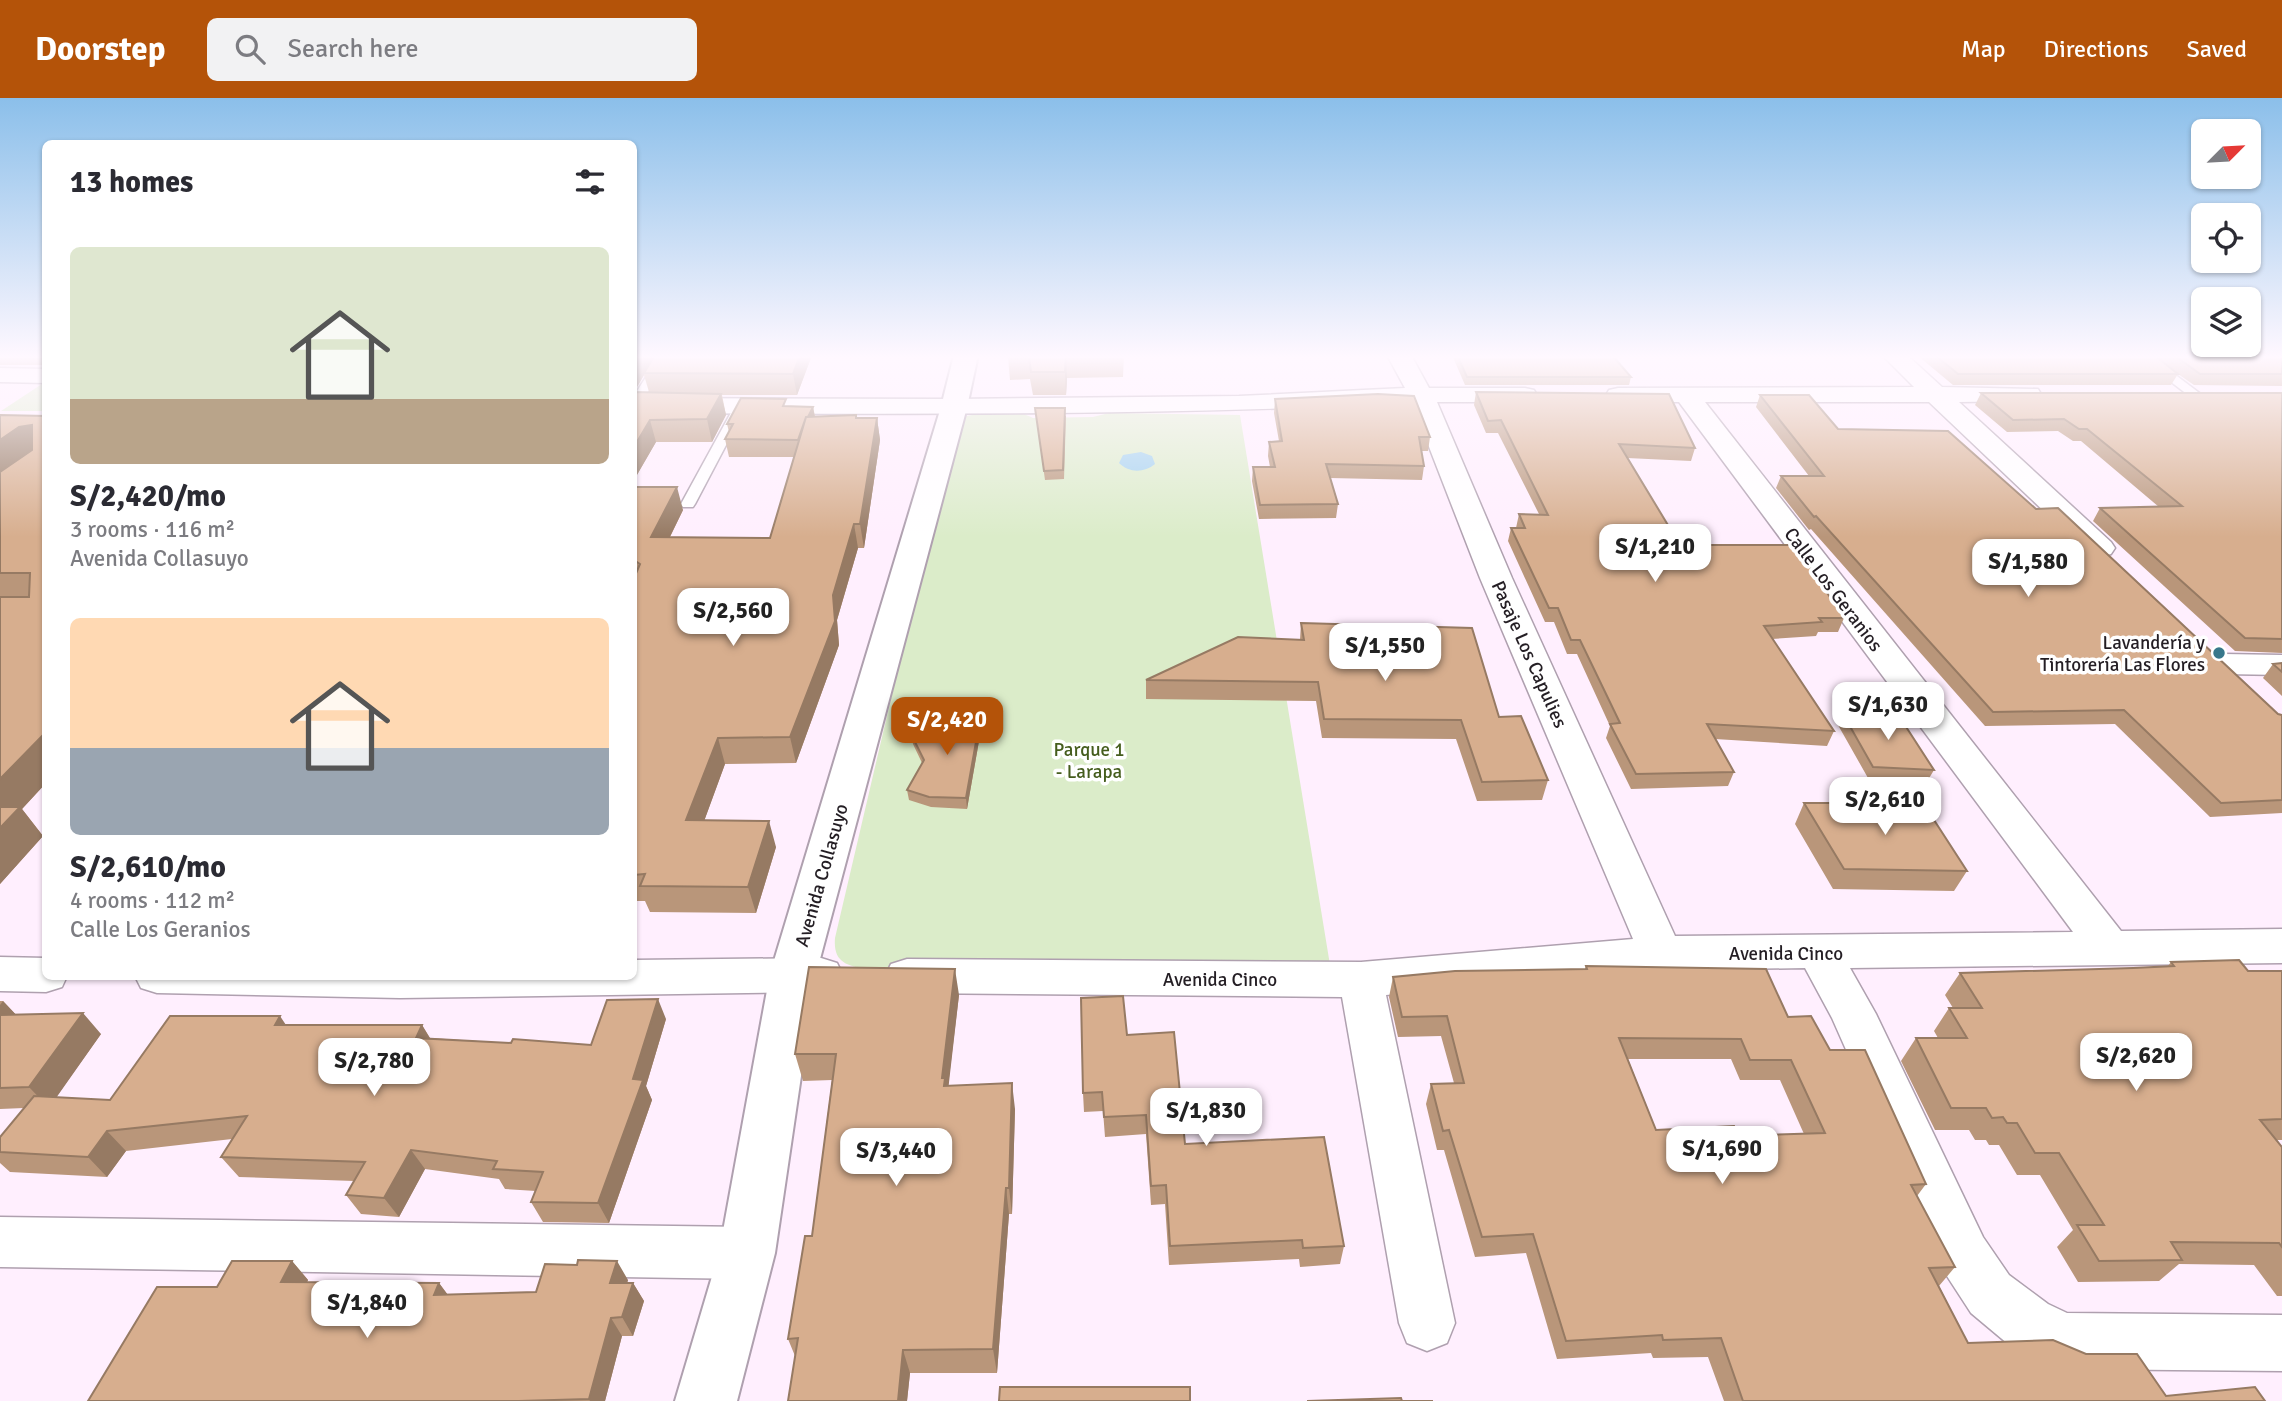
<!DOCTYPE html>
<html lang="en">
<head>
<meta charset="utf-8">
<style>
  :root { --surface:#fff; --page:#f2f2f3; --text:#2b2b33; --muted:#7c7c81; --accent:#b45309 }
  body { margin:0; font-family:Signika,sans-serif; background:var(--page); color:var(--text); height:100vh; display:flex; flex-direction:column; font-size:26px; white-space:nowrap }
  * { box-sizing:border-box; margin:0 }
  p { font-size:23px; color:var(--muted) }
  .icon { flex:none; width:38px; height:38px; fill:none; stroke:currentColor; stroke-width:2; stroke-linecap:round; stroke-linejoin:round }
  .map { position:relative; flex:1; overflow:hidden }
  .sheet { position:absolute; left:42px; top:42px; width:595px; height:840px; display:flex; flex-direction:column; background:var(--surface); border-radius:10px; box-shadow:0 2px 5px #0004 }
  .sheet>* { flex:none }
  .needle { width:46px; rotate:66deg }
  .fabs { position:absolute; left:2191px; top:21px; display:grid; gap:14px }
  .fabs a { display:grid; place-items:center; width:70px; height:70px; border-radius:10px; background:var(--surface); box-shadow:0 2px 5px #0004; font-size:35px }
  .price { position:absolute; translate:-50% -60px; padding:0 16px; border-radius:14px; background:#fff; color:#222; font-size:23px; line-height:46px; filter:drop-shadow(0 2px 4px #0008) }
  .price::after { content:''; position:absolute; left:50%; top:42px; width:21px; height:16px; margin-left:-10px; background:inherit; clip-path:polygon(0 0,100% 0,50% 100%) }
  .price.selected { background:var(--accent); color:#fff }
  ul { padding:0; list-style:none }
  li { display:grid; align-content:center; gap:14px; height:371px; padding:0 28px }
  li span { display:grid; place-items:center; height:217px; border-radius:10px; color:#555 }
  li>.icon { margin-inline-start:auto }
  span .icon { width:126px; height:126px; fill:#fffc; stroke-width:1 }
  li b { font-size:30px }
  h2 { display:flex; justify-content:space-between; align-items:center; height:84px; padding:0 28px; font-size:30px }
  header { display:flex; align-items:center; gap:42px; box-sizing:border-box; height:98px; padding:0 35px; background:var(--accent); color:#fff }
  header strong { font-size:33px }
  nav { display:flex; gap:38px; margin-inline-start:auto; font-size:24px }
  .search { width:490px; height:63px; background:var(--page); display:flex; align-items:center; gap:18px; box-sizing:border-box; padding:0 24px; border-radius:10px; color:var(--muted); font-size:26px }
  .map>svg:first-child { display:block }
  .green { fill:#dbecc9 }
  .water { fill:#a0d0ee }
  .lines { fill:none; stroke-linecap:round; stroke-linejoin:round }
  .lane-casing { stroke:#afa0af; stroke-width:3 }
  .street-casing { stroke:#afa0af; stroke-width:3 }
  .secondary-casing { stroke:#afa0af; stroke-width:4 }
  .lane { fill:#fff; fill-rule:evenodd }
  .street { fill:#fff; fill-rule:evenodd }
  .secondary { fill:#fff; fill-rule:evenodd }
  .wall { fill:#b9967a; fill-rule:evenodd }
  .shaded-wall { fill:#967a63 }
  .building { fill:#d7ae8e; stroke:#967a63; stroke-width:2; fill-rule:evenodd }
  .poi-dot { fill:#38778b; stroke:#fff; stroke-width:2.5 }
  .labels { text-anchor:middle; stroke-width:7; stroke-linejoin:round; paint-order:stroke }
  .street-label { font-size:19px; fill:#241e24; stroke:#fff }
  .poi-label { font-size:19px; fill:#241e24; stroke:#fff; text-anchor:end }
  .park-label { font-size:19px; fill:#455d1d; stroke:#fff }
</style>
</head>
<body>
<header>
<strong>Doorstep</strong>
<div class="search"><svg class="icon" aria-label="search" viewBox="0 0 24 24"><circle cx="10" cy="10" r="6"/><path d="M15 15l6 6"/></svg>Search here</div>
<nav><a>Map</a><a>Directions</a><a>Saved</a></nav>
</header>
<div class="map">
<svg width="2282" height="1303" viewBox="0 0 2282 1303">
  <rect width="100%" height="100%" fill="#ffeffe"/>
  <path class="green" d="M 45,284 L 45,313 L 1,313 Z
    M 1109,315 L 1240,317 L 1330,867 L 867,871 C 846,868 833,864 835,840 L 908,528 L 963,319 C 981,314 1017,311 1033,320 L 1093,319 Z"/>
  <path class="water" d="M 1141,354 L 1152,358 L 1155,366 C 1144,375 1129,375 1119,365 L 1123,357 Z"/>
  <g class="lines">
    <defs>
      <path id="lane" d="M 660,257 L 671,257 L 638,310 L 634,310 L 634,298 Z
        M 2136,257 L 2149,257 L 2202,297 L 2192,300 Z
        M 739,307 L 745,311 L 695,406 L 693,409 L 683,409 L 681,406 L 733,311 Z"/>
      <path id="street" d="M 1387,257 L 1411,257 L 1429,290 L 1525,290 L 1534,292 L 1537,297 L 1534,302 L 1525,304 L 1437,304 L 1512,480 L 1675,838 L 2073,834 L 1679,304 L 1618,304 L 1609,302 L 1606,297 L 1609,292 L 1618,290 L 1914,289 L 1882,257 L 1907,257 L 1942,289 L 2038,291 L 2041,296 L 2038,301 L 2029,303 L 1959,304 L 2111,444 L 2115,450 L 2111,456 L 2100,459 L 2089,456 L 1929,304 L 1705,304 L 2121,833 L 2282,831 L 2282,865 L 1850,870 L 1876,916 L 1983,1139 L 2009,1177 L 2048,1206 L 2067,1215 L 2282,1217 L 2282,1273 L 2066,1271 L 2008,1246 L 1971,1215 L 1945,1175 L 1832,920 L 1805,870 L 1661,872 L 1386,897 L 1455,1225 L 1447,1245 L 1427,1253 L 1407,1245 L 1399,1225 L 1342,899 L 907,895 L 891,890 L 885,878 L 891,866 L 907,861 L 1361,864 L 1633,841 L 1480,480 L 1412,305 C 1152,318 893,316 634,315 L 634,300 L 954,301 L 1239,298 L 1405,290 Z
        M 0,270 L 46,271 L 46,285 L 0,284 Z
        M 2224,556 L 2282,557 L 2282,577 L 2224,576 L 2212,573 L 2207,566 L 2212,559 Z
        M 0,859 L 46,860 L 46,878 L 67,878 L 62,889 L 46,894 L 0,893 Z
        M 821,860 L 837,865 L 843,877 L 837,889 L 821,894 L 400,900 L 157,895 L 141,890 L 135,878 L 634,878 L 634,862 Z
        M 0,1119 L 747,1129 L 766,1137 L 774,1155 L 766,1173 L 747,1181 L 0,1169 Z"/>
      <path id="secondary" d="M 954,257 L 978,257 L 967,309 L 816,876 L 775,1155 L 737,1303 L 675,1303 L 719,1155 L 770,876 L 941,309 Z"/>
    </defs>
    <use href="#lane" class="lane-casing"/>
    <use href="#street" class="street-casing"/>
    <use href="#secondary" class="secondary-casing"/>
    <use href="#lane" class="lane"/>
    <use href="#street" class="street"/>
    <use href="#secondary" class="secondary"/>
  </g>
  <path class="wall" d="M 0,257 L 46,257 L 46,267 L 0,267 Z
    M 634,257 L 812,257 L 797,297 L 722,297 L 726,317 L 712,344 L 656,344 L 634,382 L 634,294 L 649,294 L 644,277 L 634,294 Z
    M 1124,257 L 1123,279 L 1067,280 L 1066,297 L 1033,297 L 1030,281 L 1010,282 L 1008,259 Z
    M 1452,257 L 1612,257 L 1631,279 L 1629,287 L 1465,287 Z
    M 1917,257 L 2282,257 L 2282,288 L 2194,287 L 2178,276 L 2171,287 L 1953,287 Z
    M 1476,294 L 1695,350 L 1691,363 L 1627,360 L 1680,447 L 1844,520 L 1838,534 L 1818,534 L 1816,538 L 1772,541 L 1834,633 L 1827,648 L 1715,641 L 1734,674 L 1728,688 L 1631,691 L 1606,640 L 1610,628 L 1577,556 L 1567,556 L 1554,524 L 1545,524 L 1508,443 L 1511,430 L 1516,430 L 1519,416 L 1539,416 L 1498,335 L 1486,335 L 1474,307 Z
    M 1981,295 L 2282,295 L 2282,555 L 2235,553 L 2093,423 L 2100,410 L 2159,409 L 2081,343 L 2073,343 L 2058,333 L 2007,334 L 1975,307 Z
    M 1760,297 L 1838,331 L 2036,411 L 2278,616 L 2282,617 L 2282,715 L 2210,719 L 2115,626 L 1985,628 L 1811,431 L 1809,432 L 1776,390 L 1781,378 L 1809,378 L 1756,309 Z
    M 1275,301 L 1430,339 L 1428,353 L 1421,353 L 1424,368 L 1422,382 L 1330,380 L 1338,406 L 1336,420 L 1259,421 L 1252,383 L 1253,369 L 1270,369 L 1268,358 L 1269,344 L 1279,343 L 1274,315 Z
    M 788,308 L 813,309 L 815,318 L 877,320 L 880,342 L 864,450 L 858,450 L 837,522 L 839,547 L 796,665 L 725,666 L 704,723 L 776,749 L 756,815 L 650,814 L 645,803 L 634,803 L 634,389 L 683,412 L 670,439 L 770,440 L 794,359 L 729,359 L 725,341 L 729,334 L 727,326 Z
    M 1035,310 L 1066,318 L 1064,381 L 1045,382 Z
    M 0,317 L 46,318 L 46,685 L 22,711 L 43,738 L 0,786 Z
    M 1301,525 L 1499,619 L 1548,682 L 1542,702 L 1477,703 L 1456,641 L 1322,640 L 1316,603 L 1146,601 L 1146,582 L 1300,542 Z
    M 2282,565 L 2282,598 L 2263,580 L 2273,566 Z
    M 981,616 L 982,626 L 967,711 L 931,709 L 909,702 L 907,692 L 922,665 L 913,646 L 911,636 Z
    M 1843,616 L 1934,672 L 1928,682 L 1868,680 L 1838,627 Z
    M 1804,705 L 1967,773 L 1954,793 L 1833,791 L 1795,726 Z
    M 2171,864 L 2248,873 L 2282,873 L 2282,1042 L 2277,1042 L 2282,1049 L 2282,1198 L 2277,1198 L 2254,1167 L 2179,1166 L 2159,1183 L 2078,1184 L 2057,1149 L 2073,1132 L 2040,1077 L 2017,1077 L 1999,1047 L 1989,1047 L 1986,1042 L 1975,1042 L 1969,1032 L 1935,1032 L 1901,963 L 1916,940 L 1938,940 L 1934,933 L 1949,910 L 1953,910 L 1945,897 L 1960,875 L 2133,870 L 2168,868 Z
    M 1586,868 L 1788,919 L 1830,952 L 1926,1086 L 1917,1098 L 1955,1169 L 1939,1188 L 1968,1245 L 2166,1298 L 2265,1303 L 1724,1303 L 1708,1259 L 1653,1260 L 1651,1255 L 1557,1261 L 1526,1155 L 1475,1159 L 1444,1052 L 1437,1052 L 1426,1006 L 1431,986 L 1454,985 L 1441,938 L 1398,939 L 1389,899 L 1393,879 L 1585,871 ZM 1628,961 L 1731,961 L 1740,982 L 1780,982 L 1804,1036 L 1738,1038 L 1656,1032 Z
    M 959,897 L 948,988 L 1015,1011 L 1012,1116 L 1009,1116 L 997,1275 L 910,1275 L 907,1303 L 788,1303 L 795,1258 L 788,1241 L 812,1138 L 832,982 L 803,983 L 795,956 Z
    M 0,903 L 3,903 L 16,917 L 101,936 L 56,999 L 110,1002 L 286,927 L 422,927 L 430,940 L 511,945 L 591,947 L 666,921 L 646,988 L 652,1002 L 609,1125 L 543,1124 L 531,1104 L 536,1093 L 505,1091 L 499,1081 L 425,1071 L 399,1119 L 361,1116 L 346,1097 L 354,1083 L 239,1079 L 221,1059 L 232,1041 L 126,1053 L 107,1079 L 10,1074 L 0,1065 L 0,1039 L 24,1010 L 0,1011 Z
    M 1127,937 L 1185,1046 L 1344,1148 L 1340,1166 L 1300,1169 L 1299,1161 L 1169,1167 L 1165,1106 L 1151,1107 L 1146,1036 L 1105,1039 L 1103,1013 L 1084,1014 L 1083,995 Z
    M 292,1163 L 308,1182 L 307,1184 L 439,1185 L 448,1197 L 536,1194 L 628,1182 L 627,1185 L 633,1185 L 644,1203 L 633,1238 L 622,1238 L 605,1303 L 88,1303 L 217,1189 Z"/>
  <path class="shaded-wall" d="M 638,257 L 657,257 L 644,275 L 644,277 L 634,294 L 634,263 Z
    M 800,257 L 812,257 L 797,297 L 793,276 Z
    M 1066,258 L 1067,280 L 1066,297 L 1065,274 Z
    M 721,296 L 726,317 L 712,344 L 707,321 Z
    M 813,309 L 816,326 L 801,359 L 798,342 Z
    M 877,320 L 880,342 L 864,450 L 860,426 Z
    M 650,322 L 656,344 L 634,382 L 634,349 Z
    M 32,327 L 46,348 L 0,380 L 0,342 L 19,329 Z
    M 677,389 L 683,412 L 658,463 L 651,439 Z
    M 854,426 L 858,450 L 837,522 L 839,547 L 796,665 L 790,639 Z
    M 981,616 L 982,626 L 967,711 L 966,700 Z
    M 46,634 L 46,685 L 22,711 L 43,738 L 0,786 L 0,681 Z
    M 718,640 L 725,666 L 695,748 L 686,722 Z
    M 769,723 L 776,749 L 756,815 L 748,789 Z
    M 955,871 L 959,897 L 948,993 L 950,1006 L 942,980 Z
    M 658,901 L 666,921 L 646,988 L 652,1002 L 609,1125 L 598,1105 L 633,981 Z
    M 3,903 L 23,924 L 0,926 L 0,907 Z
    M 83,915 L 101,936 L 49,1010 L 29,989 Z
    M 280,918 L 294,939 L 275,927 Z
    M 422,927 L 434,947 L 416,940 Z
    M 1012,985 L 1015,1011 L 1012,1116 L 1009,1090 Z
    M 107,1033 L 126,1053 L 107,1079 L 88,1059 Z
    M 411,1052 L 425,1071 L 399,1119 L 384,1100 Z
    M 1006,1090 L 1009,1116 L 997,1275 L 993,1251 Z
    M 292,1163 L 308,1182 L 298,1203 L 281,1184 Z
    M 617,1163 L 628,1182 L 621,1204 L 610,1185 Z
    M 439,1185 L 453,1204 L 434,1197 Z
    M 633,1185 L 644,1203 L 633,1238 L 622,1219 Z
    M 611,1220 L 622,1238 L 605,1303 L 590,1303 L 589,1301 Z
    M 903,1252 L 910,1275 L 907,1303 L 898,1303 Z"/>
  <path class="building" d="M 0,257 L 46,257 L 0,258 Z
    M 655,257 L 800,257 L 793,276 L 644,275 Z
    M 1008,257 L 1110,257 L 1066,258 L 1065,274 L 1031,274 L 1029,259 L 1008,259 Z
    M 1457,257 L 1612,257 L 1631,279 L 1467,279 Z
    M 1935,257 L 2154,257 L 2178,276 L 1958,276 Z
    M 2174,257 L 2282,257 L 2282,276 L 2200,276 Z
    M 634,294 L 721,296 L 707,321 L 650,322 L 634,349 Z
    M 1476,294 L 1669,296 L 1695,350 L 1619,346 L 1680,447 L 1795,447 L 1844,520 L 1819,520 L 1822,524 L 1764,528 L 1834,633 L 1707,626 L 1734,674 L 1636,676 L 1610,626 L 1620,625 L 1580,542 L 1571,542 L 1558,510 L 1549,510 L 1511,430 L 1525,430 L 1519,416 L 1548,417 L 1501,322 L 1488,323 Z
    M 1981,295 L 2282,295 L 2282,541 L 2245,540 L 2100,410 L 2182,408 L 2087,331 L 2079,331 L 2064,321 L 2013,322 Z
    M 1378,296 L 1414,298 L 1430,339 L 1419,339 L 1424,368 L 1326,366 L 1338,406 L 1260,407 L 1253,369 L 1275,369 L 1269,344 L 1282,343 L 1275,301 Z
    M 1760,297 L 1809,297 L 1838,331 L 1948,333 L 2036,411 L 2058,410 L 2278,616 L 2282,617 L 2282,702 L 2221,705 L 2124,612 L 1993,614 L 1816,418 L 1814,419 L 1781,378 L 1824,378 Z
    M 741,300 L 786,301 L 783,308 L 813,309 L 808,319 L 806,319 L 798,342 L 725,341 L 733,326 L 727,326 Z
    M 1035,310 L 1065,310 L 1063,372 L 1044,373 Z
    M 0,317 L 46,318 L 46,634 L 0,681 L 0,499 L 29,499 L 30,475 L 0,475 L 0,374 L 32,352 L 32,327 L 19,329 L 0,342 Z
    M 856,317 L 856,320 L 877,320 L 860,426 L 854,426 L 833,497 L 835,523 L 790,639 L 718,640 L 686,722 L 769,723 L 748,789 L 640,788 L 645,776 L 634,777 L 634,480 L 640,466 L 634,462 L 634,389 L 677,389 L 651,439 L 770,440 L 806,319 Z
    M 1301,525 L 1472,530 L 1499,619 L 1521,618 L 1548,682 L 1482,684 L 1461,622 L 1324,621 L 1318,584 L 1146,582 L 1238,539 L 1304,542 Z
    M 2282,565 L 2282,574 L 2273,566 Z
    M 946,615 L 981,616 L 966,700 L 929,699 L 907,692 L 924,662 L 911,636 L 944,625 Z
    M 1843,616 L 1899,618 L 1934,672 L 1873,669 Z
    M 1804,705 L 1923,705 L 1967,773 L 1844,771 Z
    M 0,709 L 20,709 L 0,730 Z
    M 2239,862 L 2248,873 L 2282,873 L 2282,1021 L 2260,1022 L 2282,1049 L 2282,1149 L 2279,1145 L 2171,1144 L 2182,1162 L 2099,1163 L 2077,1127 L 2104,1127 L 2059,1055 L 2035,1055 L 2017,1025 L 2007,1025 L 2003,1019 L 1992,1020 L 1986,1010 L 1951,1010 L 1916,940 L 1967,940 L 1949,910 L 1982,910 L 1960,875 L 2133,870 L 2174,868 L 2171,864 Z
    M 1586,868 L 1766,871 L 1788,919 L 1811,918 L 1830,952 L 1865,952 L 1926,1086 L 1911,1087 L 1955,1169 L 1929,1170 L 1968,1245 L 2053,1242 L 2086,1256 L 2137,1256 L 2166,1298 L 2255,1289 L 2265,1303 L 1743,1303 L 1721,1240 L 1663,1242 L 1662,1237 L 1566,1243 L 1533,1136 L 1482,1139 L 1449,1032 L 1443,1033 L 1431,986 L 1464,985 L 1447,918 L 1402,919 L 1393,879 L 1455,873 L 1587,871 ZM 1619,940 L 1741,941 L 1750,962 L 1791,962 L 1825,1035 L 1738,1038 L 1734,1028 L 1656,1032 Z
    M 809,869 L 955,871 L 942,980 L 945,980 L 944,988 L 1012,985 L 1009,1090 L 1006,1090 L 993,1251 L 903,1252 L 898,1303 L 788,1303 L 798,1240 L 788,1241 L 805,1138 L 812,1138 L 836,956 L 795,956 Z
    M 1123,898 L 1127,937 L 1174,934 L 1185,1046 L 1324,1039 L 1344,1148 L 1303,1150 L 1302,1142 L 1170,1148 L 1166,1087 L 1151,1088 L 1146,1017 L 1104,1019 L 1102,994 L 1083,995 L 1081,900 Z
    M 658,901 L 633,981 L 643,982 L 598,1105 L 531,1104 L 543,1074 L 493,1071 L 497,1063 L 411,1052 L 384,1100 L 346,1097 L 365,1064 L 221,1059 L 247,1018 L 107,1033 L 88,1059 L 0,1054 L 0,1039 L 34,998 L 110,1002 L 170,918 L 280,918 L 275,927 L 422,927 L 416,940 L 511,945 L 513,941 L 591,947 L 607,902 Z
    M 83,915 L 29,989 L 0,990 L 0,917 Z
    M 578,1162 L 617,1163 L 610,1185 L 633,1185 L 622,1219 L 611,1220 L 589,1301 L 519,1303 L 88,1303 L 157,1189 L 217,1189 L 232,1163 L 292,1163 L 281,1184 L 439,1185 L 434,1197 L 536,1194 L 545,1166 L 577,1167 Z
    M 1000,1289 L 1190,1289 L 1190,1303 L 999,1303 Z
    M 1401,1300 L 1402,1303 L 1433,1303 L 1307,1303 Z"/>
  <linearGradient id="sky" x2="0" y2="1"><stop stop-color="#8bbfea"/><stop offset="0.59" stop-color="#fff8ff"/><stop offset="1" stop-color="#fff8ff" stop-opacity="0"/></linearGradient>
  <rect width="2282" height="439" fill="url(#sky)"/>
  <circle class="poi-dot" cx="2219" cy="555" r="7"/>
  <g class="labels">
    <g class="street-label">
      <text transform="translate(1834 491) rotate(53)" y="7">Calle Los Geranios</text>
      <text transform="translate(1530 556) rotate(66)" y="7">Pasaje Los Capulies</text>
      <text transform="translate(821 777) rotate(-74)" y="7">Avenida Collasuyo</text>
      <text x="1786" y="862">Avenida Cinco</text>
      <text x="1220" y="888">Avenida Cinco</text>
    </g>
    <g class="poi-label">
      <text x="2205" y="551">Lavandería y<tspan x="2205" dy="22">Tintorería Las Flores</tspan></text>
    </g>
    <g class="park-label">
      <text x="1089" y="658">Parque 1<tspan x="1089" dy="22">- Larapa</tspan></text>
    </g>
  </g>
</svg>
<div class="fabs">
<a><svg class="needle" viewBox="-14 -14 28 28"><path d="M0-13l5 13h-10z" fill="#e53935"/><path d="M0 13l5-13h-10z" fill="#7c7c81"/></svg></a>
<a><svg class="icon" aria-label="locate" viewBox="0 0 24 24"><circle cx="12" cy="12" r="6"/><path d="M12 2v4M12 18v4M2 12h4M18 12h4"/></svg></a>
<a><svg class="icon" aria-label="layers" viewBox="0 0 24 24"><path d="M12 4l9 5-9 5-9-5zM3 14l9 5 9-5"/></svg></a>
</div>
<b class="price" style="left:1655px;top:486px">S/1,210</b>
<b class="price" style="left:2028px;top:501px">S/1,580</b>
<b class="price" style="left:733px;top:550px">S/2,560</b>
<b class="price" style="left:1385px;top:585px">S/1,550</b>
<b class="price" style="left:1888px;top:644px">S/1,630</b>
<b class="price selected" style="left:947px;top:659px">S/2,420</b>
<b class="price" style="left:1885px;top:739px">S/2,610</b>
<b class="price" style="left:2136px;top:995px">S/2,620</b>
<b class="price" style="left:374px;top:1000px">S/2,780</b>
<b class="price" style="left:1206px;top:1050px">S/1,830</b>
<b class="price" style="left:1722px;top:1088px">S/1,690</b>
<b class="price" style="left:896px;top:1090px">S/3,440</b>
<b class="price" style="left:367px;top:1242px">S/1,840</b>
<section class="sheet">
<h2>13 homes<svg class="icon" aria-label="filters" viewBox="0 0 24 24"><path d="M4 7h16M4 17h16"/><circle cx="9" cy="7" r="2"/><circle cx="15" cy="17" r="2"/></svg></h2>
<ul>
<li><span style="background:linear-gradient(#dfe7d0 70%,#b9a48a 0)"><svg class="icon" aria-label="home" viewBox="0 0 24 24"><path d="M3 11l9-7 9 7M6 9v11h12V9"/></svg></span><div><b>S/2,420/mo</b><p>3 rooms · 116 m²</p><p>Avenida Collasuyo</p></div></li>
<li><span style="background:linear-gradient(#ffd9b3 60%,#9aa5b1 0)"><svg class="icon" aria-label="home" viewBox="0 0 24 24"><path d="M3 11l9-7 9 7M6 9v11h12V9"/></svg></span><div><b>S/2,610/mo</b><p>4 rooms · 112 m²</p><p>Calle Los Geranios</p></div></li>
</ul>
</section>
</div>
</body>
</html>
